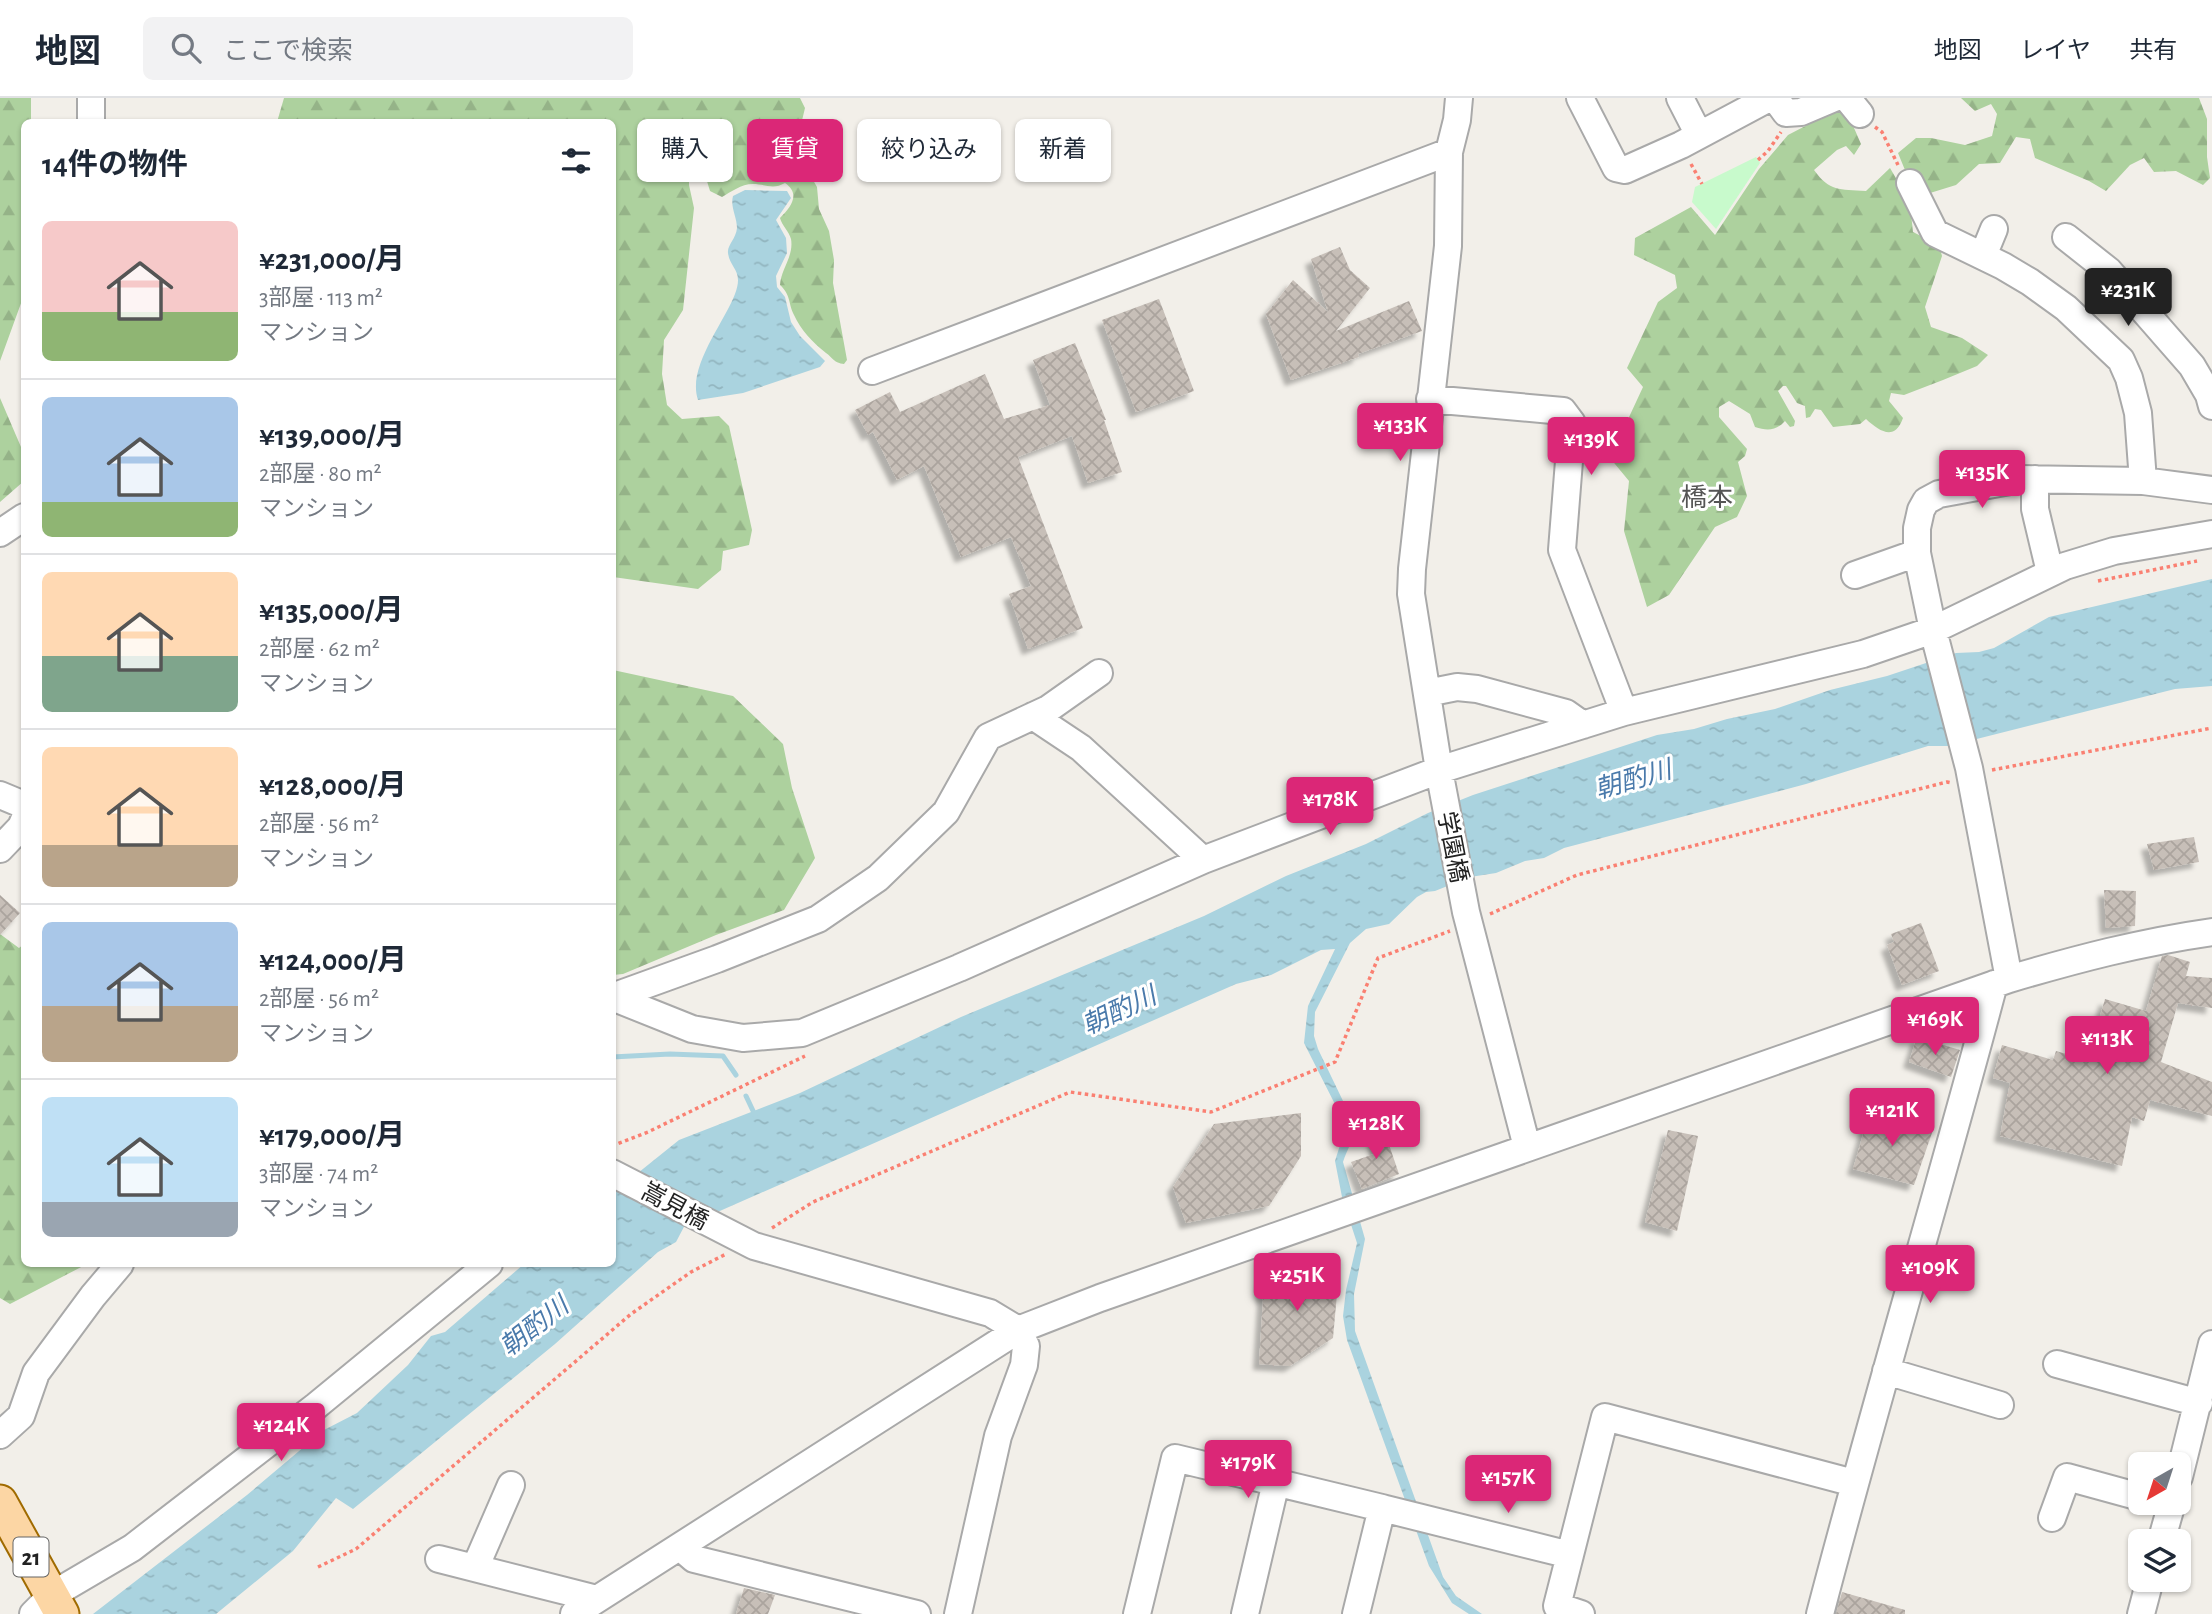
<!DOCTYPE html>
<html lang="ja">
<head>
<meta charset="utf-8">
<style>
  :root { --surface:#fff; --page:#f2f2f3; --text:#1f2937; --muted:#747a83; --line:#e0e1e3; --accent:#db2777 }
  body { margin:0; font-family:"Alegreya Sans","Noto Sans JP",sans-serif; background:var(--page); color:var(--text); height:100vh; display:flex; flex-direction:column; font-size:26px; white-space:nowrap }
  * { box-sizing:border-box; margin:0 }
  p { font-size:23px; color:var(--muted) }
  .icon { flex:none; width:38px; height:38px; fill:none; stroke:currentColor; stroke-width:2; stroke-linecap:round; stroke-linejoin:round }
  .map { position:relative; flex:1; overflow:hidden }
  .panel { position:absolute; left:21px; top:21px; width:595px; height:1148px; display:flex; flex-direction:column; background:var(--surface); border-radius:10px; box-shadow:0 2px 5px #0004 }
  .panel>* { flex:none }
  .guide { position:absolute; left:637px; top:21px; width:665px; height:63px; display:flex; gap:14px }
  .needle { width:46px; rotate:219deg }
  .tools { position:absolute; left:2128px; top:1354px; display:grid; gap:14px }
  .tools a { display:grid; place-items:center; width:63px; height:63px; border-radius:10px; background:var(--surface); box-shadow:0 2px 5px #0004; font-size:35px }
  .price { position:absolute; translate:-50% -60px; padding:0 16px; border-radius:7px; background:var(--accent); color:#fff; font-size:23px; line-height:46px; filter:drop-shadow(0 2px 4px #0008) }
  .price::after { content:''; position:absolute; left:50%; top:42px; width:21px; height:16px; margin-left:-10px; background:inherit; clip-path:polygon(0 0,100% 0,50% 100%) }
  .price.current { background:#222; color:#fff }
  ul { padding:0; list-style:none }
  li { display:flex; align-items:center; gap:21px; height:175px; padding:0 21px }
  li+li { border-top:2px solid var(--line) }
  li span { display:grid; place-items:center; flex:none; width:196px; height:140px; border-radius:10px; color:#555 }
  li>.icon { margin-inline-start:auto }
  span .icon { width:84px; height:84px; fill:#fffc; stroke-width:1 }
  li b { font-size:30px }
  h2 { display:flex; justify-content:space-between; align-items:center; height:84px; padding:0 21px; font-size:30px }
  .chip { padding:0 24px; border-radius:10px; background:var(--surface); box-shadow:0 2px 5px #0004; font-size:24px; line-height:63px }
  .chip.current { background:var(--accent); color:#fff }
  header { display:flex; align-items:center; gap:42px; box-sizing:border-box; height:98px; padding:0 35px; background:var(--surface); border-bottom:2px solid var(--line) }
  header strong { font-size:33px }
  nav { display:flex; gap:38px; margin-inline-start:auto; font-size:24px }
  .search { width:490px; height:63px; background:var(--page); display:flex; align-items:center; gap:18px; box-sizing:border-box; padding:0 24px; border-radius:10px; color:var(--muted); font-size:26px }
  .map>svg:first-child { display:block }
  .forest { fill:url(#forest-firs) }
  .park { fill:#c8facc }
  .water { fill:url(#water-ripples) }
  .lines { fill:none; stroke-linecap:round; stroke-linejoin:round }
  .stream { stroke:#aad3df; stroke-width:5 }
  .building { fill:url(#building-cross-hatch); filter:url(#shadow) }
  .minor-casing { stroke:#a9a9a9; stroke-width:30 }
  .major-casing { stroke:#a06b00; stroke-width:37 }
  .path { stroke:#fa8072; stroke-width:3.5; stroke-dasharray:3.5 3.5; stroke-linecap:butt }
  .minor { stroke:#fff; stroke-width:26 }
  .major { stroke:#fcd6a4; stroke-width:33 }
  .labels { text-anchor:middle; stroke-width:6; stroke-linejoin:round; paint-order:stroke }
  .shield { fill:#fff; stroke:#646464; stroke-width:2 }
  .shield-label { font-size:23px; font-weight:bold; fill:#222 }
  .street-label { font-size:24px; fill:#222; stroke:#fff }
  .neighbourhood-label { font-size:26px; fill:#555; stroke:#fff }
  .water-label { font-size:26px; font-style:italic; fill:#4a7aab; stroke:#fff }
</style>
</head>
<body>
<header>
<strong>地図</strong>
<div class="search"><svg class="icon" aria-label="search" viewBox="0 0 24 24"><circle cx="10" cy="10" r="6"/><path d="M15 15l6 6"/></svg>ここで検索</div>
<nav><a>地図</a><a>レイヤ</a><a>共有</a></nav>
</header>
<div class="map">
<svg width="2212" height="1516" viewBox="0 0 2212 1516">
  <defs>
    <pattern id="forest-firs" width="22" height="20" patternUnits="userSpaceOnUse" patternTransform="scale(1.75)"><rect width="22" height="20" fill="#add19e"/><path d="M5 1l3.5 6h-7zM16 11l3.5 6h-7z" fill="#95b388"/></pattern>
    <pattern id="water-ripples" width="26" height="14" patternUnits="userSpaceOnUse" patternTransform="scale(1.75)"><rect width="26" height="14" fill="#aad3df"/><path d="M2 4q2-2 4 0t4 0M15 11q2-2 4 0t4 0" fill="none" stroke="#92b5bf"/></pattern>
    <pattern id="building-cross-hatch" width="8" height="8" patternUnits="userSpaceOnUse" patternTransform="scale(1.75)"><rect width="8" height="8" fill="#c7bfb8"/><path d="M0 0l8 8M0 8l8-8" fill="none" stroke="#aba49e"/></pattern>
    <filter id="shadow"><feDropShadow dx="-6" dy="6" stdDeviation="2" flood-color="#0004"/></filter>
  </defs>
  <rect width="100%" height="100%" fill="#f2efe9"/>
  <path class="forest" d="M 0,0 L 31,0 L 31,24 L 24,24 L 24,197 L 0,263 Z
    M 284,0 L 800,0 L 805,10 L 799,35 L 811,50 L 806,70 L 817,89 L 819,111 L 829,133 L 834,162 L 833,185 L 847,262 L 844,266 C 834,265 833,260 826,255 C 812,244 801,232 794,217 C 788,205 791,197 780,187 C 781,171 794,158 791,141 C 789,133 782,128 780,120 C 791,109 801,96 785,85 C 773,92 765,86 753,86 C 741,86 731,94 722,99 L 710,93 L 706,80 L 710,40 L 700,39 L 689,66 L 689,87 L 694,110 L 683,212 L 664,242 L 662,276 L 667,307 L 682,321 L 719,318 L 729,328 L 752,432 L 749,447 L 723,453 L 721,472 L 698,491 L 613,479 L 612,24 L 277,24 Z
    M 1961,0 L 2199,0 L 2207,21 L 2207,59 L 2210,80 L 2203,87 L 2176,73 L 2154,74 L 2144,60 L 2130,67 L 2106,93 L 2089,83 L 2035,60 L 2030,41 L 2016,39 L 2000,65 L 1979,66 L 1956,87 L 1930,95 L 1911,116 L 1913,134 L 1939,147 L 1942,158 L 1925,209 L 1931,229 L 1962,240 L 1988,257 L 1977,268 L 1943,282 L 1904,297 L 1891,295 L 1889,303 L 1903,320 C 1895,343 1880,334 1866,321 L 1860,326 L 1833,329 L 1821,312 L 1815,311 L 1810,319 L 1806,320 L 1805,308 L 1797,305 L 1786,288 L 1783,288 L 1778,293 L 1795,323 L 1794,328 L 1790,329 L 1785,323 C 1776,333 1767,333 1755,329 L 1750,316 L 1729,303 L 1719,309 L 1719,319 L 1747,351 L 1745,358 L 1738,364 L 1747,398 L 1737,419 L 1715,429 L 1669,497 L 1647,509 L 1624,433 L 1629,383 L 1610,360 L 1643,289 L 1627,270 L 1658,204 L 1677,190 L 1675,177 L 1634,157 L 1635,140 L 1691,109 L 1715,137 L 1759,71 L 1788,37 L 1838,11 L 1851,23 L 1861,46 L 1854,57 L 1846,48 L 1837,52 L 1814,72 C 1830,94 1839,91 1866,93 L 1890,70 L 1897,82 L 1907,77 L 1898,55 L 1916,40 L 1931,40 L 1965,47 L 1992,38 L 1997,16 L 1991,6 L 1975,13 Z
    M 0,300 L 24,356 L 24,383 L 0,404 Z
    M 613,572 L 733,598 L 783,646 L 792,690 L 815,760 L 784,812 L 716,837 L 623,876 L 613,877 Z
    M 0,836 L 19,850 L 24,846 L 24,1166 L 87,1166 L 10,1206 L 0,1200 Z"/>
  <path class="park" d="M 1756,59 L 1760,65 L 1716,131 L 1692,104 L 1695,89 Z"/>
  <path class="water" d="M 745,92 L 787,93 L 791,100 L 776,122 L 786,140 L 787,155 L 776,178 L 777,189 L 785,199 L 791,224 L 800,238 L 825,263 L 820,269 L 743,295 L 698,302 C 687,269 723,227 735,196 C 744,172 730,171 728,155 C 727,147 736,141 737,130 C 737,119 730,109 733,98 Z
    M 2212,481 L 2212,588 L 2175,591 L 1949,648 L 1928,648 L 1806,686 L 1564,750 L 1544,760 L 1525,763 L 1496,775 L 1470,779 L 1435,793 L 1426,794 L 1417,799 L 1389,826 L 1366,831 L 1350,845 L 1315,914 L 1314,938 L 1318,951 L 1356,1030 C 1353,1042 1347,1052 1343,1064 L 1365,1141 L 1354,1196 L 1355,1233 L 1443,1479 L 1456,1498 L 1482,1516 L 1469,1516 L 1452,1505 L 1429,1468 L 1347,1242 L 1343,1218 L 1346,1192 L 1357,1145 L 1342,1099 L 1335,1063 L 1346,1028 L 1304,945 L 1308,908 L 1335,851 L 1321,852 L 1271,877 L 1236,886 L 713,1116 L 696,1106 L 676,1144 L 658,1154 L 555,1246 L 353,1411 L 336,1400 L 293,1453 L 216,1516 L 93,1516 L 247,1397 L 324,1332 L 357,1315 L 408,1267 L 431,1238 L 445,1234 L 524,1166 L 612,1166 L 613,1095 L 679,1042 L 800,995 L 961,919 L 1204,818 L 1286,778 L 1366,746 L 1428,715 L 1473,697 L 1657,637 L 1694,631 L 1727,621 L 1775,611 L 1830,592 L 1887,578 L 1956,555 L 1979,554 L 1994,550 L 2049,519 Z"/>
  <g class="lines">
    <path class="stream" d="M 612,959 L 670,956 L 723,958 L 736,977
      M 746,998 L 755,1017"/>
  </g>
  <path class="building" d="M 1340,149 L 1350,172 L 1370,190 L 1336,233 L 1409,203 L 1422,233 L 1358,256 L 1359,259 L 1291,282 L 1266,216 L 1293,182 L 1328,214 L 1311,161 Z
    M 1159,201 L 1194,293 L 1136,314 L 1102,222 Z
    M 1075,245 L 1106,322 L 1104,322 L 1122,374 L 1088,385 L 1072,338 L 1018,359 L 1083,530 L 1028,551 L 1009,496 L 1031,488 L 1011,439 L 961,459 L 924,368 L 897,382 L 873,334 L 868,337 L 855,312 L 890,294 L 900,314 L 985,276 L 1004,321 L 1050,307 L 1033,262 Z
    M 2194,739 L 2199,764 L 2154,772 L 2147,746 Z
    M 2104,792 L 2136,793 L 2135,828 L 2106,830 Z
    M 0,797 L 20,815 L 0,837 Z
    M 1921,825 L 1939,873 L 1902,887 L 1887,847 L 1894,844 L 1891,836 Z
    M 2168,857 L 2190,864 L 2186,878 L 2212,880 L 2212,910 L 2178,905 L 2161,964 L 2212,984 L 2212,1018 L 2150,1002 L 2144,1023 L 2132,1019 L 2122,1068 L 2000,1038 L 2010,985 L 1993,980 L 2002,947 L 2053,962 L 2056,953 L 2087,962 L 2105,901 L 2146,913 L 2162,858 Z
    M 1917,939 L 1960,952 L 1951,979 L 1909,964 Z
    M 1870,1012 L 1933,1032 L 1914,1087 L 1853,1071 Z
    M 1301,1015 L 1301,1058 L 1269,1108 L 1186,1125 L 1173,1089 L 1214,1026 Z
    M 1381,1023 L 1399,1076 L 1362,1091 L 1351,1064 L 1377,1055 L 1370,1027 Z
    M 1668,1032 L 1698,1038 L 1677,1133 L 1645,1124 Z
    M 1340,1163 L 1333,1240 L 1290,1268 L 1259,1266 L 1263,1202 L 1260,1192 L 1263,1179 L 1277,1169 L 1291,1169 L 1299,1174 Z
    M 744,1490 L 775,1497 L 768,1516 L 736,1516 Z
    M 1842,1494 L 1905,1512 L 1905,1516 L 1836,1516 Z"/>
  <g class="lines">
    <defs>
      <path id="minor" d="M 91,0 L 91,24
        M 1459,0 L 1457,22 L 1449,54 L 1448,148 L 1412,471 L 1411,496 L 1439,672 L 1466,814 L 1527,1049
        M 1580,0 L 1616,70 L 1625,72 L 1681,47 L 1769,0
        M 1680,0 L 1699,37
        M 1775,0 L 1786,15 L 1801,14 L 1834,0
        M 1847,0 L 1860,16
        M 1910,85 L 1935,135 L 2003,168 L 2030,184 L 2066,210 L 2121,262 L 2129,280 L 2138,315 L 2143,383
        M 2066,139 L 2109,173 L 2192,268 L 2209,297 L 2212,308
        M 1983,158 L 1994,131
        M 872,273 L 1449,54
        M 1430,301 L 1563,313 L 1572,325 L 1562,452 L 1624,614
        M 2035,381 L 2035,411 L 2050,474
        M 0,435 L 24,419
        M 1855,477 L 1917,455
        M 1427,595 L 1457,589 L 1477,591 L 1566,615 L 1583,627
        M 0,697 L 24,707
        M 0,751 L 21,729 L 24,722
        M 1203,762 L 1439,672 L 1624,614 L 1863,556 L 1933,532 L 2065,468 L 2114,453 L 2212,436
        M 2009,881 L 1969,670 L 1933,532 L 1917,455 L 1917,430 L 1921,412 L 1926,403 L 1939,396 L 2021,381 L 2143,383 L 2212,392
        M 612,899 L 692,931 L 743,940 L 802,935 L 959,870 L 1203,762 L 1081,650 L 1033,618
        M 612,899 L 717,861 L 818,821 L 878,780 L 946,714 L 988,639 L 1048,611 L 1099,575
        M 612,1075 L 754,1148 L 990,1215 L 1018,1232 L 1026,1248 L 1024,1267 L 998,1338 L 958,1516
        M 2057,1266 L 2199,1305
        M 1886,1273 L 2000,1307
        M 0,1337 L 21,1318 L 36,1275 L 93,1198 L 120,1166
        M 2179,1379 L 2212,1246
        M 1382,1410 L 1570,1457
        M 2052,1420 L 2067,1379 L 2140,1399
        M 2161,1444 L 2172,1405
        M 680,1449 L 694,1461 L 917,1516
        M 439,1461 L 597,1501
        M 475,1470 L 511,1387
        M 33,1516 L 52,1497 L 132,1450 L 316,1308 L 489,1166
        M 574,1516 L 1018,1232 L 1100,1200 L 2009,881 C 2077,861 2141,844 2212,834
        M 1137,1516 L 1175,1360 L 1382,1410 L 1356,1516
        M 1245,1516 L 1276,1384
        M 1581,1516 L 1557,1508 L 1605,1319 L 1854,1385
        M 1820,1516 C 1875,1305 1938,1097 1994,886
        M 2141,1516 L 2150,1482"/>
      <path id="major" d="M 0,1404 L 62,1516"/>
    </defs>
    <use href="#minor" class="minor-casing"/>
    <use href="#major" class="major-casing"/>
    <path class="path" d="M 1875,29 L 1882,34 L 1898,67
      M 1758,62 L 1768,53 L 1781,34
      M 1691,66 L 1702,86
      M 2098,483 L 2197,463
      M 1992,672 L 2212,630
      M 1490,816 L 1577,777 L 1947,684 L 1952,685
      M 612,1048 L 648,1034 L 805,958
      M 772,1130 L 813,1104 L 1070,994 L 1211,1014 L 1335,964 L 1378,860 L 1450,833
      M 318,1469 L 356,1451 L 631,1216 L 691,1174 L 726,1156"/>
    <use href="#minor" class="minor"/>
    <use href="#major" class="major"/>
  </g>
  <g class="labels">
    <rect class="shield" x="13.5" y="1439.5" width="35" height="39" rx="5"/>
    <g class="shield-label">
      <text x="31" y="1467">21</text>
    </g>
    <g class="street-label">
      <text transform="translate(1453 749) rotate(79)" y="8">学園橋</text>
      <text transform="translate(675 1108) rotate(28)" y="8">嵩見橋</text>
    </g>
    <g class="neighbourhood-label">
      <text x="1707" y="408">橋本</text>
    </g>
    <g class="water-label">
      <text transform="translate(1633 681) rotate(-16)" y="9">朝酌川</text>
      <text transform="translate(1119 912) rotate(-25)" y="9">朝酌川</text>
      <text transform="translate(534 1228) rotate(-38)" y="9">朝酌川</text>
    </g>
  </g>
</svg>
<div class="tools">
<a><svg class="needle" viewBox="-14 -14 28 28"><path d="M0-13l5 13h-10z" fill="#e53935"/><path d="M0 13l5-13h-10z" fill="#747a83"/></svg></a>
<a><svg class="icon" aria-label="layers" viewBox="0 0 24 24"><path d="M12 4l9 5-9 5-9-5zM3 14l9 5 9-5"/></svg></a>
</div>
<b class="price current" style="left:2128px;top:230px">¥231K</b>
<b class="price" style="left:1400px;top:365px">¥133K</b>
<b class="price" style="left:1591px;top:379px">¥139K</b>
<b class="price" style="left:1982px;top:412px">¥135K</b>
<b class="price" style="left:1330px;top:739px">¥178K</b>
<b class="price" style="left:1935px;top:959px">¥169K</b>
<b class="price" style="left:2107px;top:978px">¥113K</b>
<b class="price" style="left:1892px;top:1050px">¥121K</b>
<b class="price" style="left:1376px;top:1063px">¥128K</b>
<b class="price" style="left:1930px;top:1207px">¥109K</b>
<b class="price" style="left:1297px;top:1215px">¥251K</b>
<b class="price" style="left:281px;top:1365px">¥124K</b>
<b class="price" style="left:1248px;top:1402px">¥179K</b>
<b class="price" style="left:1508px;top:1417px">¥157K</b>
<div class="guide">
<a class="chip">購入</a>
<a class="chip current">賃貸</a>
<a class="chip">絞り込み</a>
<a class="chip">新着</a>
</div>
<section class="panel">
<h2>14件の物件<svg class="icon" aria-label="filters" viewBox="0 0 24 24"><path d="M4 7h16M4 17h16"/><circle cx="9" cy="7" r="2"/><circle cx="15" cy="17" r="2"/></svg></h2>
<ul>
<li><span style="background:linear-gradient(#f6c9c9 65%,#8fb573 0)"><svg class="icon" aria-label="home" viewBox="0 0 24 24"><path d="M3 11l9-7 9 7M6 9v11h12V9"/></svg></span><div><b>¥231,000/月</b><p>3部屋 · 113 m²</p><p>マンション</p></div></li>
<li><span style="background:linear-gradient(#a9c7e8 75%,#8fb573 0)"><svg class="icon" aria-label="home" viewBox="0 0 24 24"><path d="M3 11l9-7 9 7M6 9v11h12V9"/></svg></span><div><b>¥139,000/月</b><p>2部屋 · 80 m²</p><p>マンション</p></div></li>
<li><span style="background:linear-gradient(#ffd9b3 60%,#7fa58c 0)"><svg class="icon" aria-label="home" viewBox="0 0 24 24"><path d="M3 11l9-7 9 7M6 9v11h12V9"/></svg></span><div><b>¥135,000/月</b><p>2部屋 · 62 m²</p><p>マンション</p></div></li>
<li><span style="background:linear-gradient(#ffd9b3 70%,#b9a48a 0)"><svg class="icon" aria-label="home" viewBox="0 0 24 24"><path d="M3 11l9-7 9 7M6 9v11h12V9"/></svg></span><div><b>¥128,000/月</b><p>2部屋 · 56 m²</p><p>マンション</p></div></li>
<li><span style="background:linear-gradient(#a9c7e8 60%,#b9a48a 0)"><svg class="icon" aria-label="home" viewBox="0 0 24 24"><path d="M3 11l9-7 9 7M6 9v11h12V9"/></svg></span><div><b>¥124,000/月</b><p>2部屋 · 56 m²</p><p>マンション</p></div></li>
<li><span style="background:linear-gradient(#bfe0f5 75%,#9aa5b1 0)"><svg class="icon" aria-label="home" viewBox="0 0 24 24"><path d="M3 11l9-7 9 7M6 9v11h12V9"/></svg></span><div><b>¥179,000/月</b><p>3部屋 · 74 m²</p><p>マンション</p></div></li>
</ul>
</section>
</div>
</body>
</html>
